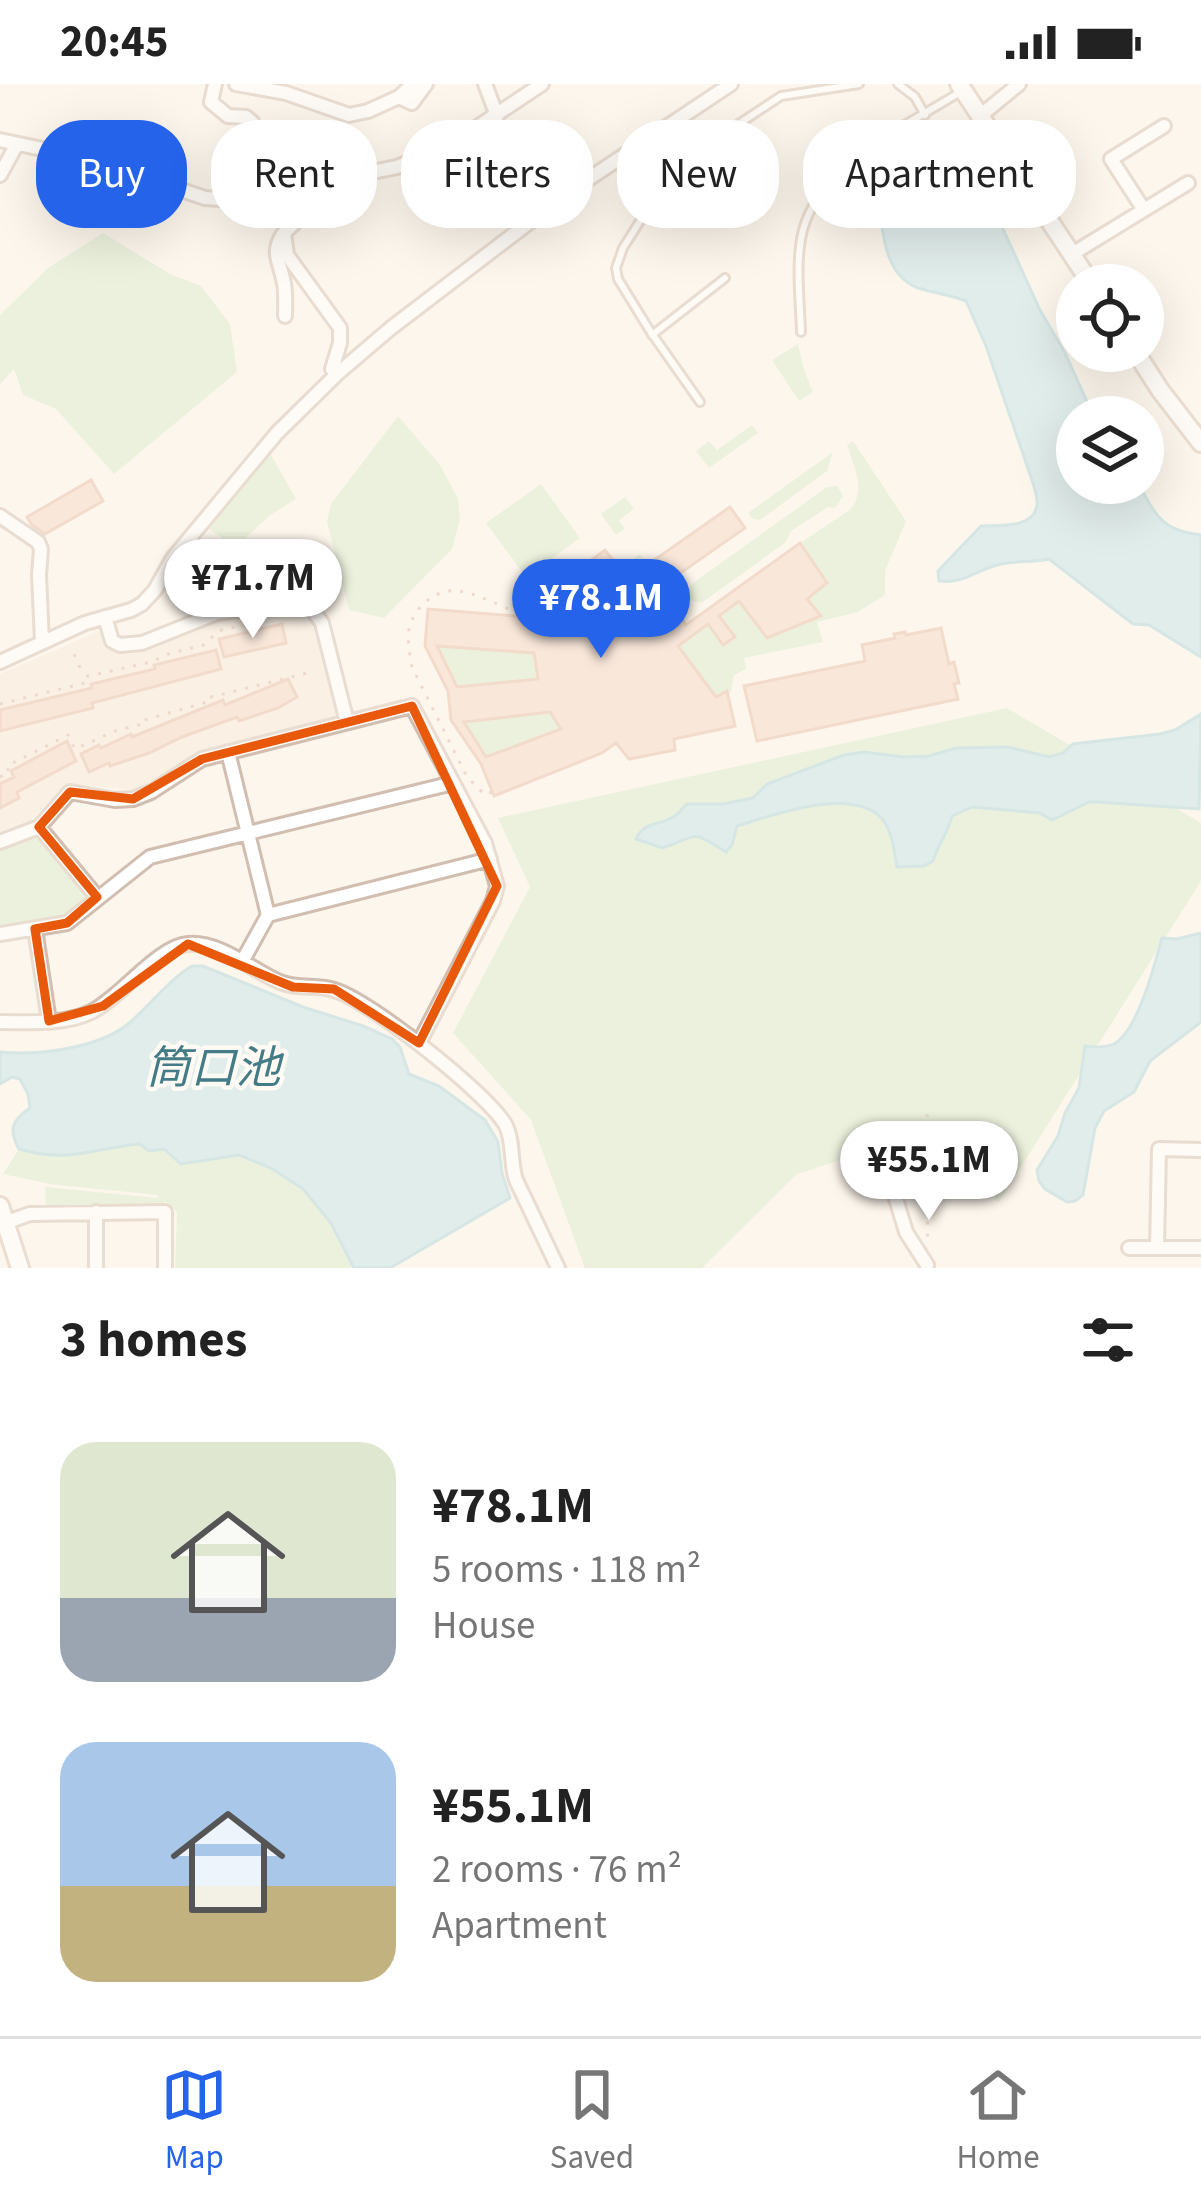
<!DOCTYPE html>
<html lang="en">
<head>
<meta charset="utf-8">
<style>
  :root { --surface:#fff; --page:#f2f2f2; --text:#222; --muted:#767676; --line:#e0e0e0; --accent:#2563eb }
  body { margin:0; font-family:"Source Sans 3","Noto Sans JP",sans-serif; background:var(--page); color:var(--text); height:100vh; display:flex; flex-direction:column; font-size:45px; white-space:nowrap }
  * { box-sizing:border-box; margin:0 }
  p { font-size:39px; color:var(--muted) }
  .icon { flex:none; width:66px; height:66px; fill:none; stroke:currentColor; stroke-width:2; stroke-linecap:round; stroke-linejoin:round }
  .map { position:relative; height:1184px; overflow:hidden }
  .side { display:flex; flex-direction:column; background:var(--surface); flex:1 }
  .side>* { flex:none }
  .top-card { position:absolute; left:36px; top:36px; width:1131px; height:108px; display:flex; gap:24px }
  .controls { position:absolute; left:1056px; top:180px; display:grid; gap:24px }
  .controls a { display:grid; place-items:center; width:108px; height:108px; border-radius:50%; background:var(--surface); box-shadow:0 12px 48px #0002; font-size:60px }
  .price { position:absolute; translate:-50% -102px; padding:0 27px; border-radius:42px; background:#fff; color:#222; font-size:39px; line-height:78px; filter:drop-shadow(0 3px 6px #0008) }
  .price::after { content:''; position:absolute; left:50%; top:72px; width:36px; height:27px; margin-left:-18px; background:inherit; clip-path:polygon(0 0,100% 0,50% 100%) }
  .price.active { background:var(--accent); color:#fff }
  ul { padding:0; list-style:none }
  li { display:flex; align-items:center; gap:36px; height:300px; padding:0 60px }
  li span { display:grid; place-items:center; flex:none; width:336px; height:240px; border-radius:36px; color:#555 }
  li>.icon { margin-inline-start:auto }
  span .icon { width:144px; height:144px; fill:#fffc; stroke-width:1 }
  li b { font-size:51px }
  h2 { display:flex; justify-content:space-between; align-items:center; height:144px; padding:0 60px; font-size:51px }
  .chip { padding:0 42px; border-radius:48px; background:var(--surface); box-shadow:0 12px 48px #0002; font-size:42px; line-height:108px }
  .chip.active { background:var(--accent); color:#fff }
  .status { display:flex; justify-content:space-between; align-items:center; height:84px; padding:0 60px; background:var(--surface); direction:ltr }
  .status svg { height:33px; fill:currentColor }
  .tab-bar { display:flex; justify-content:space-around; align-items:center; height:168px; border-top:3px solid var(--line); background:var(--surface); font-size:33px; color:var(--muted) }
  .tab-bar a { display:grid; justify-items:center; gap:6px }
  .tab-bar .active { color:var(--accent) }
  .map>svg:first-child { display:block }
  .residential { fill:#f5e8da }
  .green { fill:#d8ecc9 }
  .water { fill:#bfe3e8; stroke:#a5d3da; stroke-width:3 }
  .building { fill:#f3d5c3; stroke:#e6bba3; stroke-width:3; fill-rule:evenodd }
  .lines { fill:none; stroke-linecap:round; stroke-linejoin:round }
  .lane-casing { stroke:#d1beb0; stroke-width:12 }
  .street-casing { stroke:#d1beb0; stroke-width:18 }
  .secondary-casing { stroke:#d6c0b0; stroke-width:22 }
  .path { stroke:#d9b8a5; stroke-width:3; stroke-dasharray:3 9; stroke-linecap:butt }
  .lane { stroke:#fff; stroke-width:6 }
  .street { stroke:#fff; stroke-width:12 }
  .secondary { stroke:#fff; stroke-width:16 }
  .marked { fill:none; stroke:#e8590c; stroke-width:9; stroke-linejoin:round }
  .labels { text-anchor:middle; stroke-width:9; stroke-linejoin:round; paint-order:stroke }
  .water-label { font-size:45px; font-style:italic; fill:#437c86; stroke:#fffaf3 }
</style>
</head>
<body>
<div class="status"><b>20:45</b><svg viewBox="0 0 49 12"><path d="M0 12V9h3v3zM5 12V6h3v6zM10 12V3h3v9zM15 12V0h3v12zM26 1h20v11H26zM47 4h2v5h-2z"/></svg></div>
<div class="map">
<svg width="1201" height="1184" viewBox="0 0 1201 1184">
  <rect width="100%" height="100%" fill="#fdf6ec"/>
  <path class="residential" d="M 299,525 L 309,530 L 315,536 L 337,633 L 201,666 L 136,706 L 70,700 L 62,704 L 31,736 L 0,748 L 0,590 L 102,546 L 112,565 L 124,568 L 141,566 L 177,554 L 219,535 Z"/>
  <path class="green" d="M 103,149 L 170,190 L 201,202 L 230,240 L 237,288 L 114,390 L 56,325 L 23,311 L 14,285 L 0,300 L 0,231 L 48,184 Z
    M 798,260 L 804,286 L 813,308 L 799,317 L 772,276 Z
    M 398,332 L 440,381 L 458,415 L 460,435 L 452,465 L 384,534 L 349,526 L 327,437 L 331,420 Z
    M 752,341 L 758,349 L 709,384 L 696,367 L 709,357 L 717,366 Z
    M 853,357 L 906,437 L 885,487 L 885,511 L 858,528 L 817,538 L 823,558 L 744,574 L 746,585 L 734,591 L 731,608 L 716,613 L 678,562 L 708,540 L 723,561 L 734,554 L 719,532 L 739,517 L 820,531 L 807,515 L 827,498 L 800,459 L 851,425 C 866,405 854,383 847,361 Z
    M 833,368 L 827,387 L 760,436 L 753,435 L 748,429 Z
    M 270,369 L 296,415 L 269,432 L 236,463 L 209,445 Z
    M 541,400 L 580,454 L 526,493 L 486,439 Z
    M 837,402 L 843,412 L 835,424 L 828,423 L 791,447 L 786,458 L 703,518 L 695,518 L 690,515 L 688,505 L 693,499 L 827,403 Z
    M 625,413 L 634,425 L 619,436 L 625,445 L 616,451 L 601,430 Z
    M 640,470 L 654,490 L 646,496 L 664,541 L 620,485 Z
    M 437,562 L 534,569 L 538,595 L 457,603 Z
    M 1007,624 L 1201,739 L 1201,797 L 999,1118 L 904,1056 L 797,1090 L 702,1184 L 585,1184 L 531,1036 L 453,949 L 530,803 L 498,734 Z
    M 550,628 L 561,645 L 486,673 L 464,638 Z
    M 33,749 L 39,750 L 89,810 L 88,814 L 65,834 L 0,845 L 0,763 Z
    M 140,1060 L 164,1065 L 181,1080 C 198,1077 219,1070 237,1071 C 241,1071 250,1075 254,1077 C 299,1095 339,1136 352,1184 L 175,1184 L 177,1128 L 164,1117 L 164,1123 L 46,1124 L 45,1103 L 159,1114 L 157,1111 L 50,1100 L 3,1090 L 19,1065 C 68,1079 93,1064 140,1060 Z"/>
  <path class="water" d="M 967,44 C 977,64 961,85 971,101 C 982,121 1006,115 1003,145 L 1040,226 L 1065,269 L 1094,333 L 1077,333 L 1077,399 L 1138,399 C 1156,432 1162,447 1201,451 L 1201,573 L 1149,541 L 1133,540 L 1049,475 C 1032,479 1014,476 997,481 C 975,487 963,500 939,497 L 938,487 L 981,442 C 999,441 1034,445 1037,421 C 1038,414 1035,406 1033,399 L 986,262 L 966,217 C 951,211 934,209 918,204 C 879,189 883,135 876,100 Z
    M 1201,630 L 1199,725 L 1097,718 L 1089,718 L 1052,736 L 1040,729 L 972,723 L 952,732 C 948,749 938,760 933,777 L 924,782 L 897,783 C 894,766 892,741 877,730 C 843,705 773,731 737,742 L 732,761 L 726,768 C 688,744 701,752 662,764 L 636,755 C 644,737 659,742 673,733 C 679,730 682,724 687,720 L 723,720 L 753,714 L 767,700 L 844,671 L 864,668 L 904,673 L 929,672 L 956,664 L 1007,663 L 1050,673 L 1063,669 L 1073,660 L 1160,650 L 1175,646 Z
    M 1201,849 L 1201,938 L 1150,977 L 1134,1008 L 1104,1027 L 1095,1044 L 1083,1111 L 1075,1117 L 1067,1118 L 1045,1105 L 1039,1097 L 1037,1086 L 1058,1052 L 1065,1029 L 1079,1004 L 1085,962 C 1095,963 1105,964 1114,960 C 1138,947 1155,879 1162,854 L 1177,855 Z
    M 192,882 L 203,882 L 303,923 L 363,942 L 392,955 L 400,963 L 409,990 L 439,1002 L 485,1036 L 498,1058 L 502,1089 L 510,1114 L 390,1184 L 354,1184 L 331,1139 L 303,1105 L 271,1084 L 239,1071 L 181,1080 L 164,1065 L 149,1067 L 140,1060 C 92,1064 70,1080 19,1065 C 8,1046 12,1036 30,1024 L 28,1010 L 20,995 L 12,993 L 0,1000 L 0,968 C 37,972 99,964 128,940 C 150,922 167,897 192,882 Z"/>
  <path class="building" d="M 91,396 L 103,417 L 45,450 L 32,441 L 27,433 Z
    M 730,423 L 745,444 L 659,504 L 686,541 L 800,459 L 827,499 L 807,515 L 821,532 L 767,554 L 739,517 L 719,532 L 735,553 L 723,561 L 708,540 L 678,562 L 716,613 L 727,607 L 735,642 L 674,655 L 675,666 L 629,675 L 616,659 L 602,669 L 494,712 L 481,680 L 451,636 L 448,607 L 425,562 L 428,525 L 515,532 L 605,466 L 635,504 L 657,488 L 650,479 ZM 437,562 L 534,569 L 538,595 L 457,603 ZM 550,628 L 561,645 L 486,673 L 464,638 Z
    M 282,540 L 286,559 L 224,573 L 219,555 Z
    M 941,544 L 949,580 L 954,578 L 959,599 L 954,600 L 958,615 L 757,657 L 744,602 L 865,577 L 862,561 L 895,554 L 894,550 L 905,548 L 906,551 Z
    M 216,566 L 221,585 L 92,619 L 93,624 L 0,647 L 0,626 L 92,604 L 91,600 L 155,585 L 154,581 Z
    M 288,595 L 297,613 L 278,624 L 239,637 L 237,633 L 182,653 L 149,669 L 110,682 L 109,679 L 89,688 L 81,670 L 99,661 L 101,664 L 131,650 L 132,653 L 223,616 L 225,621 Z
    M 67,657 L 76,677 L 17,708 L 19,714 L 0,724 L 0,700 L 14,693 L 11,687 Z"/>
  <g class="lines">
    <defs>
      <path id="lane" d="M 898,0 L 915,13 L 925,31
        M 801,248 C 800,215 795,177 803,146 C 821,79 905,43 960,8
        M 652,251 L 725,194
        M 700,318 L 650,247 L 618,195 L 616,184 L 623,164 L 675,82 L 781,12 L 859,0"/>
      <path id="street" d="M 215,0 L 211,18 L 228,32 L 246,33 L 252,38 L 260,112
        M 236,0 L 286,9 L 349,31 L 368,27 L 399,13 L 413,0
        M 485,0 L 497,32
        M 399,13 L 412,19 L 426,0
        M 980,32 L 1019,0
        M 0,56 L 90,75 L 205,114 L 234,116 L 397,83 L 455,58 L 542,0
        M 0,91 L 17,60
        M 1144,126 L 1111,75 L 1164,42
        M 283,150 C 270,170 281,179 284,200 C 286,210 285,221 285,232
        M 1072,170 L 1188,99
        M 337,290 L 332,285 L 340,259 L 340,244 L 287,171 L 284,149 L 340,96
        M 0,432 L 38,458 L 41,465 L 39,491 L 42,558
        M 105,533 L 112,557 L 120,561 L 142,559 L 217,529 L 302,518 L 309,521 L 322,539 L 347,638
        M 0,578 L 85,539 L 131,526 L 142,520 L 155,506 L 173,474 L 277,349 L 337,290 L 391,244 L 569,108 L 731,0
        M 228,668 L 268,831 L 243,876
        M 39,743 L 97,813
        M 0,758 L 39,743 L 70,708 L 115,716 L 133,715 L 151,708 L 202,675 L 412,622 L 485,759 L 497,802 L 493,817 L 419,959
        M 268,831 L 490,775
        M 35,845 L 49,937
        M 0,850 L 67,839 L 150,773 L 453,699
        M 0,938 C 29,938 64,941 91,928 C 120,914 158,862 188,860 C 220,857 253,887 280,898 C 298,906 317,900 334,906 C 368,915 491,1012 506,1042 C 514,1058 510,1079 516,1096 L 558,1184
        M 896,1115 L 906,1148 L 927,1181
        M 7,1138 L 30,1130 L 165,1128 L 165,1184
        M 1129,1164 L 1201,1164
        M 1157,1164 L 1159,1065 L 1201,1066
        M 96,1184 L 96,1128"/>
      <path id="secondary" d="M 959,0 L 1092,201
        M 1135,267 L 1160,306 L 1201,359
        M 0,1122 L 20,1184"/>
    </defs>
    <use href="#lane" class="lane-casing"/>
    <use href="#street" class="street-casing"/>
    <use href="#secondary" class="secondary-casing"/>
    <path class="path" d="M 74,570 L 83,591
      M 0,620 L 85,599 L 84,593 L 151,578 L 168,570 L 204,561 L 218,547 L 265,536
      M 0,693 L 9,689 L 7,682 L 68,651 L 75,665 L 115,647 L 142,640 L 141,637 L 207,618 L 207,614 L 311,588
      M 492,708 L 485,711 L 467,693 L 412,583 C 410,571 407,557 409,545 C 414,523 436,504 458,507 C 476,509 496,520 513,527 L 530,515 L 528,512
      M 927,1030 C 930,1054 932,1076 931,1100 C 930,1120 926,1139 928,1159"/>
    <use href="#lane" class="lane"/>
    <use href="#street" class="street"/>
    <use href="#secondary" class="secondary"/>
  </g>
  <path d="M0 0H1201V1184H0ZM 412,622 L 497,802 L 419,959 L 334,905 L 293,903 L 188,860 L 103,922 L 49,937 L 35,845 L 67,839 L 97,813 L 39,743 L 70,708 L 133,715 L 202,675 Z" fill="#fdf6ec" fill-opacity=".55" fill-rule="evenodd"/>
  <path class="marked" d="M 412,622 L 497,802 L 419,959 L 334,905 L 293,903 L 188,860 L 103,922 L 49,937 L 35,845 L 67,839 L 97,813 L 39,743 L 70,708 L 133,715 L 202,675 Z"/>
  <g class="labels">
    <g class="water-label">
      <text x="213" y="999">筒口池</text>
    </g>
  </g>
</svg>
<div class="controls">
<a><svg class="icon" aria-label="locate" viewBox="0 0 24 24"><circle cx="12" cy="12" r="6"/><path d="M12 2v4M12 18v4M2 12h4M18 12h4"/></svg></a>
<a><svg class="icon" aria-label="layers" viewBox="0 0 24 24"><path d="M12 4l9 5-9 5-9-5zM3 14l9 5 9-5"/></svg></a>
</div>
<b class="price" style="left:253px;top:557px">¥71.7M</b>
<b class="price active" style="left:601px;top:577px">¥78.1M</b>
<b class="price" style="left:929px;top:1139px">¥55.1M</b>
<div class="top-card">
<a class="chip active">Buy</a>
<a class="chip">Rent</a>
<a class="chip">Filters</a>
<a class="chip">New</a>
<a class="chip">Apartment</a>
</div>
</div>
<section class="side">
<h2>3 homes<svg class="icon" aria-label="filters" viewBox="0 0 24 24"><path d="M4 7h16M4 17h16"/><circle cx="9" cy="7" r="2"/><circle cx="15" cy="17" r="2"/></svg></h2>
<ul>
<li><span style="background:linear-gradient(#dfe7d0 65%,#9aa5b1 0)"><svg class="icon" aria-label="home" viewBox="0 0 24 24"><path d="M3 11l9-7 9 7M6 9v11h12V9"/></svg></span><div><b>¥78.1M</b><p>5 rooms · 118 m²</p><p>House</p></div></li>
<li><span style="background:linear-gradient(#a9c7e8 60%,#c2b280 0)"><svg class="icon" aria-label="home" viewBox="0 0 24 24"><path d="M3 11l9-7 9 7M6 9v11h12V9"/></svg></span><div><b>¥55.1M</b><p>2 rooms · 76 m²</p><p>Apartment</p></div></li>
</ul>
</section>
<nav class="tab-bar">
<a class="active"><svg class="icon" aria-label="map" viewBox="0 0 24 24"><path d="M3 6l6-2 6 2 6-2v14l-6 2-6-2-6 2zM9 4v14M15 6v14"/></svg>Map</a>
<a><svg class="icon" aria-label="saved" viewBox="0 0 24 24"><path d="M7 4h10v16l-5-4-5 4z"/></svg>Saved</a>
<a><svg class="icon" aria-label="home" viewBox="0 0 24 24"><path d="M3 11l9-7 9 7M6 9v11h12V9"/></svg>Home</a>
</nav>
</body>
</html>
